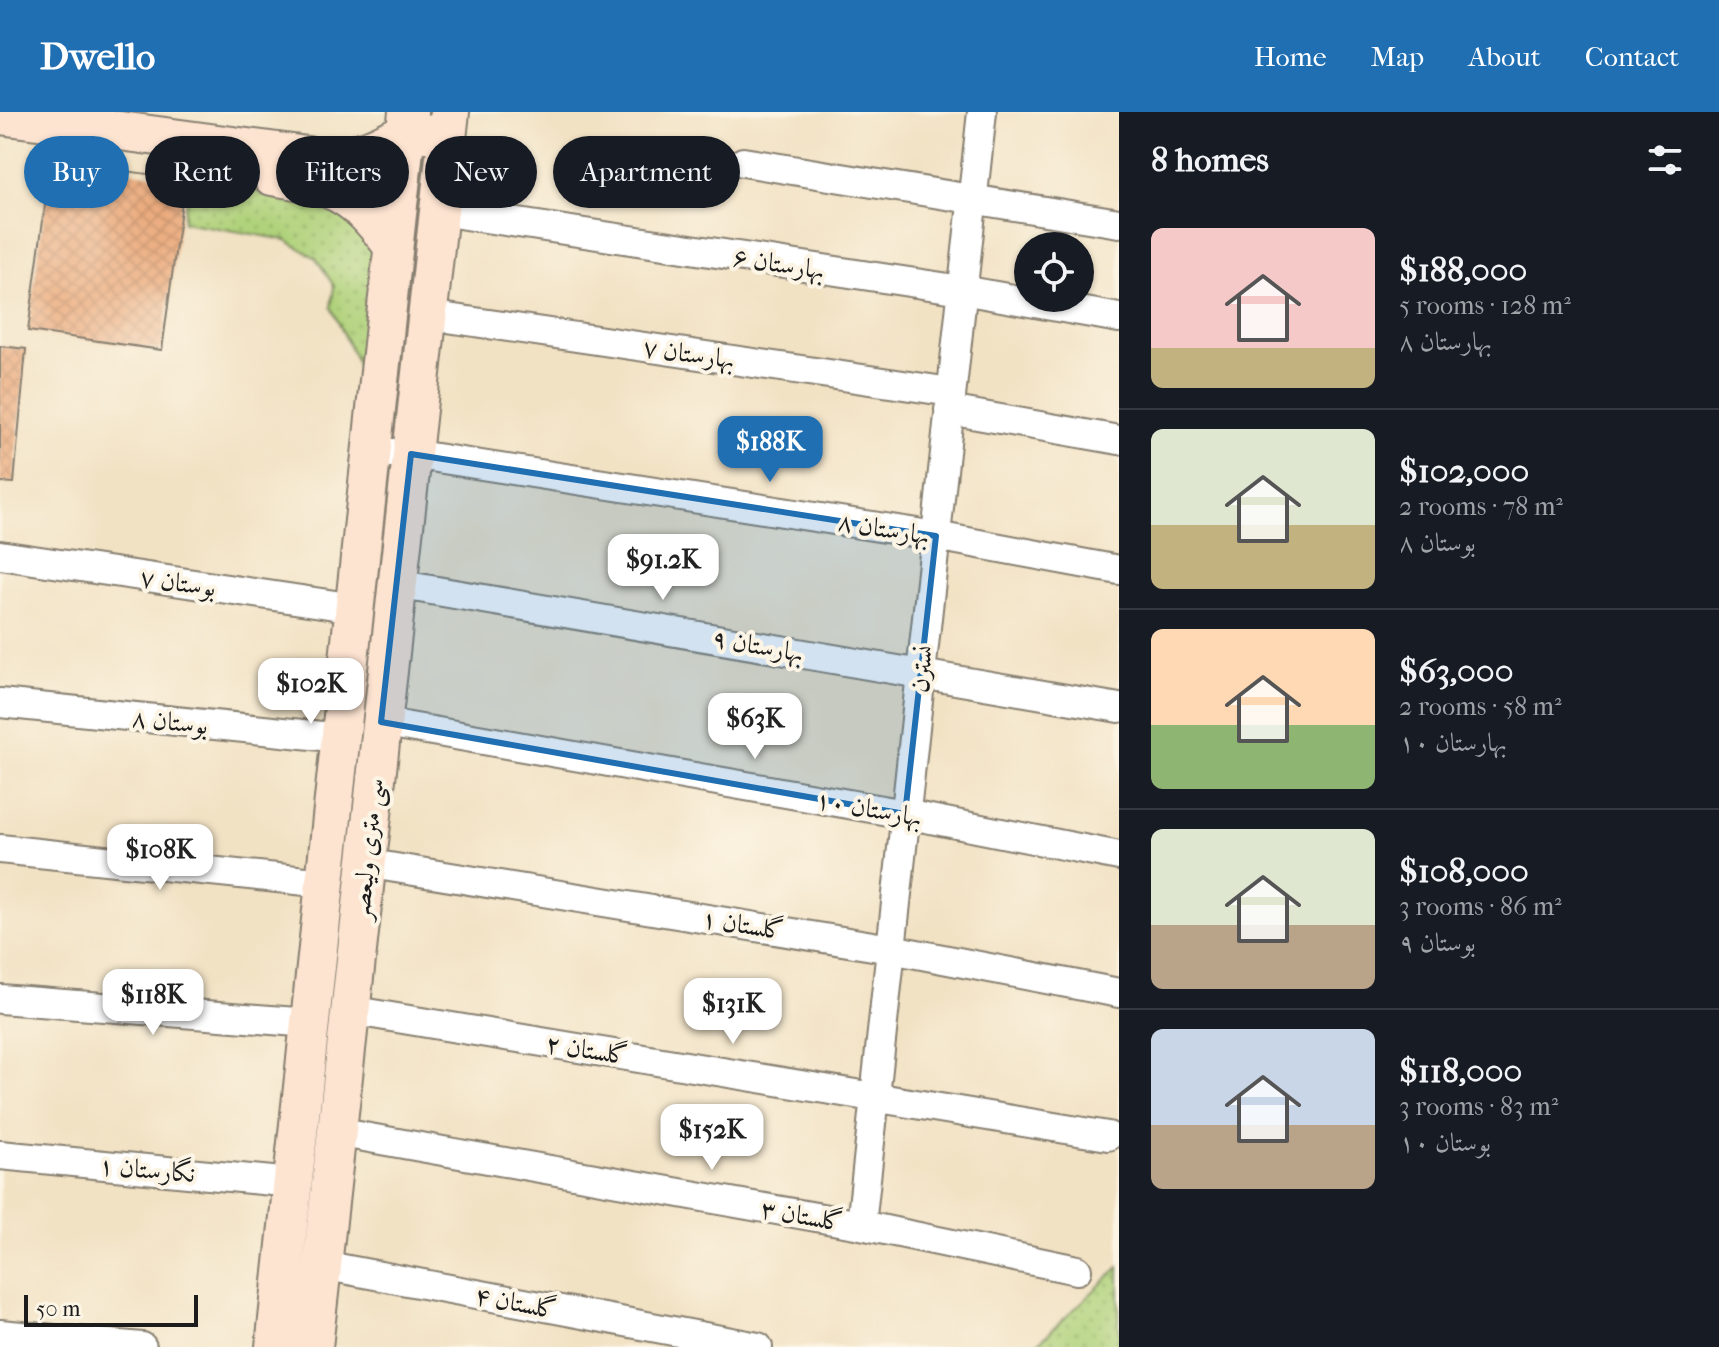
<!DOCTYPE html>
<html lang="en">
<head>
<meta charset="utf-8">
<style>
  :root { --surface:#171b24; --page:#20242c; --text:#f1f3f6; --muted:#9ea1a6; --line:#363941; --accent:#1f6fb2 }
  body { margin:0; font-family:"IM FELL French Canon",Amiri,serif; background:var(--page); color:var(--text); height:100vh; display:flex; flex-direction:column; font-size:30px; white-space:nowrap }
  * { box-sizing:border-box; margin:0 }
  p { font-size:26px; color:var(--muted) }
  .icon { flex:none; width:44px; height:44px; fill:none; stroke:currentColor; stroke-width:2; stroke-linecap:round; stroke-linejoin:round }
  .map { position:relative; flex:1; overflow:hidden }
  .panel { display:flex; flex-direction:column; background:var(--surface); width:600px }
  .panel>* { flex:none }
  .guide { position:absolute; left:24px; top:24px; width:760px; height:72px; display:flex; gap:16px }
  .tools { position:absolute; left:1014px; top:120px; display:grid; gap:16px }
  .tools a { display:grid; place-items:center; width:80px; height:80px; border-radius:50%; background:var(--surface); box-shadow:0 2px 6px #0004; font-size:40px }
  .scale { position:absolute; left:24px; bottom:20px; width:174px; box-sizing:border-box; padding-left:8px; border:4px solid #1c1c1c; border-top:0; font-size:22px; line-height:28px; white-space:nowrap; color:#1c1c1c; -webkit-text-stroke:6px #fcf5e5; paint-order:stroke }
  .price { position:absolute; translate:-50% -68px; padding:0 18px; border-radius:16px; background:#fff; color:#222; font-size:26px; line-height:52px; filter:drop-shadow(0 2px 4px #0008) }
  .price::after { content:''; position:absolute; left:50%; top:48px; width:24px; height:18px; margin-left:-12px; background:inherit; clip-path:polygon(0 0,100% 0,50% 100%) }
  .price.active { background:var(--accent); color:#fff }
  ul { padding:0; list-style:none }
  li { display:flex; align-items:center; gap:24px; height:200px; padding:0 32px }
  li+li { border-top:2px solid var(--line) }
  li span { display:grid; place-items:center; flex:none; width:224px; height:160px; border-radius:12px; color:#555 }
  li>.icon { margin-inline-start:auto }
  span .icon { width:96px; height:96px; fill:#fffc; stroke-width:1 }
  li b { font-size:34px }
  h2 { display:flex; justify-content:space-between; align-items:center; height:96px; padding:0 32px; font-size:34px }
  .pill { padding:0 28px; border-radius:36px; background:var(--surface); box-shadow:0 2px 6px #0004; font-size:28px; line-height:72px }
  .pill.active { background:var(--accent); color:#fff }
  header { display:flex; align-items:center; gap:48px; box-sizing:border-box; height:112px; padding:0 40px; background:var(--accent); color:#fff }
  header strong { font-size:38px }
  nav { display:flex; gap:44px; margin-inline-start:auto; font-size:28px }
  main { display:flex; flex:1; min-height:0 }
  .map>svg:first-child { display:block }
  .park { fill:url(#park-dots); stroke:#66774c; stroke-width:2 }
  .building { fill:url(#building-cross-hatch) }
  .lines { fill:none; stroke-linecap:round; stroke-linejoin:round }
  .street-casing { stroke:#877f70; stroke-width:32 }
  .secondary-casing { stroke:#877f70; stroke-width:42 }
  .street { stroke:#fff; stroke-width:28 }
  .secondary { stroke:#fde4d1; stroke-width:38 }
  .marked { fill:#1f6fb2; fill-opacity:0.2; stroke:#1f6fb2; stroke-width:6; stroke-linejoin:round }
  .labels { text-anchor:middle; stroke-width:8; stroke-linejoin:round; paint-order:stroke }
  .street-label { font-size:26px; fill:#1c1c1c; stroke:#fcf5e5 }
</style>
</head>
<body>
<header>
<strong>Dwello</strong>
<nav><a>Home</a><a>Map</a><a>About</a><a>Contact</a></nav>
</header>
<main>
<div class="map">
<svg width="1119" height="1235" viewBox="0 0 1119 1235">
  <defs>
    <pattern id="park-dots" width="8" height="8" patternUnits="userSpaceOnUse" patternTransform="scale(2)"><rect width="8" height="8" fill="#b0d27b"/><path d="M2 2h.1M6 6h.1" fill="none" stroke="#97b46a" stroke-width="1.8" stroke-linecap="round"/></pattern>
    <pattern id="building-cross-hatch" width="8" height="8" patternUnits="userSpaceOnUse" patternTransform="scale(2)"><rect width="8" height="8" fill="#ebab7e"/><path d="M0 0l8 8M0 8l8-8" fill="none" stroke="#c9936c"/></pattern>
  </defs>
  <rect width="100%" height="100%" fill="#fcf5e5"/>
  <filter id="ink" filterUnits="userSpaceOnUse"><feTurbulence type="fractalNoise" baseFrequency=".0125" numOctaves="2"/><feDisplacementMap in="SourceGraphic" scale="16" xChannelSelector="R" yChannelSelector="G"/><feConvolveMatrix kernelMatrix="1 2 1 2 8 2 1 2 1" color-interpolation-filters="sRGB"/></filter>
  <filter id="wash" filterUnits="userSpaceOnUse"><feTurbulence type="fractalNoise" baseFrequency=".006" numOctaves="4" result="noise"/><feDisplacementMap in="SourceGraphic" scale="32" xChannelSelector="R" yChannelSelector="G"/><feGaussianBlur stdDeviation="1.8" result="paint"/><feColorMatrix in="noise" values="0 0 0 0 0 0 0 0 0 0 0 0 0 0 0 0 0 1.4 0 .05"/><feComposite in="paint" operator="in"/></filter>
  <g filter="url(#wash)">
    <rect width="100%" height="100%" fill="#f2e2c4"/>
    <path class="park" d="M 189,69 L 311,88 L 332,94 L 378,140 L 362,261 L 331,195 L 334,174 L 316,146 L 286,128 L 183,110 Z
      M 1119,1155 L 1119,1235 L 1034,1235 Z"/>
    <g id="blocks">
      <path class="building" d="M 51,49 L 185,67 L 162,238 L 28,219 Z
        M 0,234 L 26,237 L 14,371 L 0,370 Z"/>
    </g>
  </g>
  <g filter="url(#ink)">
    <use href="#blocks" fill-opacity="0" stroke="#877f70" stroke-width="2"/>
    <g class="lines">
      <defs>
        <path id="street" d="M 743,50 L 1119,111
          M 439,99 L 962,178 L 1119,206
          M 427,203 L 951,280
          M 949,298 L 1119,328
          M 372,340 L 411,342 L 936,424 L 1119,458
          M 0,443 L 355,496
          M 396,472 L 1119,596
          M 0,591 L 341,626
          M 381,610 L 905,702 L 1119,744
          M 0,737 L 325,771
          M 365,751 L 891,837 L 1119,881
          M 0,887 L 310,911
          M 349,898 L 1108,1024
          M 336,1020 L 861,1113 L 1077,1158
          M 0,1043 L 293,1071
          M 861,1113 L 982,0
          M 322,1153 L 758,1235
          M 0,1222 L 142,1235"/>
        <path id="secondary" d="M 0,3 L 322,46 C 341,45 358,43 375,35 C 397,26 399,19 425,21
          M 272,64 C 337,74 353,81 393,134
          M 275,1235 L 408,0
          M 313,1235 L 450,0"/>
      </defs>
      <use href="#street" class="street-casing"/>
      <use href="#secondary" class="secondary-casing"/>
      <use href="#street" class="street"/>
      <use href="#secondary" class="secondary"/>
    </g>
  </g>
  <path class="marked" d="M 411,342 L 936,424 L 905,702 L 381,610 Z"/>
  <g class="labels">
    <g class="street-label">
      <text transform="translate(779 151) rotate(9)" y="9">بهارستان ۶</text>
      <text transform="translate(689 241) rotate(8)" y="9">بهارستان ۷</text>
      <text transform="translate(884 416) rotate(9)" y="9">بهارستان ۸</text>
      <text transform="translate(178 470) rotate(8)" y="9">بوستان ۷</text>
      <text transform="translate(758 533) rotate(10)" y="9">بهارستان ۹</text>
      <text transform="translate(921 557) rotate(-84)" y="9">نسترن</text>
      <text transform="translate(170 609) rotate(6)" y="9">بوستان ۸</text>
      <text transform="translate(869 696) rotate(10)" y="9">بهارستان ۱۰</text>
      <text transform="translate(367 737) rotate(-84)" y="9">سی متری ولیعصر</text>
      <text transform="translate(743 812) rotate(9)" y="9">گلستان ۱</text>
      <text transform="translate(587 937) rotate(9)" y="9">گلستان ۲</text>
      <text transform="translate(147 1057) rotate(5)" y="9">نگارستان ۱</text>
      <text transform="translate(802 1103) rotate(10)" y="9">گلستان ۳</text>
      <text transform="translate(516 1190) rotate(11)" y="9">گلستان ۴</text>
    </g>
  </g>
</svg>
<div class="tools">
<a><svg class="icon" aria-label="locate" viewBox="0 0 24 24"><circle cx="12" cy="12" r="6"/><path d="M12 2v4M12 18v4M2 12h4M18 12h4"/></svg></a>
</div>
<div class="scale">50 m</div>
<b class="price active" style="left:770px;top:372px">$188K</b>
<b class="price" style="left:663px;top:490px">$91.2K</b>
<b class="price" style="left:311px;top:614px">$102K</b>
<b class="price" style="left:755px;top:649px">$63K</b>
<b class="price" style="left:160px;top:780px">$108K</b>
<b class="price" style="left:153px;top:925px">$118K</b>
<b class="price" style="left:733px;top:934px">$131K</b>
<b class="price" style="left:712px;top:1060px">$152K</b>
<div class="guide">
<a class="pill active">Buy</a>
<a class="pill">Rent</a>
<a class="pill">Filters</a>
<a class="pill">New</a>
<a class="pill">Apartment</a>
</div>
</div>
<section class="panel">
<h2>8 homes<svg class="icon" aria-label="filters" viewBox="0 0 24 24"><path d="M4 7h16M4 17h16"/><circle cx="9" cy="7" r="2"/><circle cx="15" cy="17" r="2"/></svg></h2>
<ul>
<li><span style="background:linear-gradient(#f6c9c9 75%,#c2b280 0)"><svg class="icon" aria-label="home" viewBox="0 0 24 24"><path d="M3 11l9-7 9 7M6 9v11h12V9"/></svg></span><div><b>$188,000</b><p>5 rooms · 128 m²</p><p>بهارستان ۸</p></div></li>
<li><span style="background:linear-gradient(#dfe7d0 60%,#c2b280 0)"><svg class="icon" aria-label="home" viewBox="0 0 24 24"><path d="M3 11l9-7 9 7M6 9v11h12V9"/></svg></span><div><b>$102,000</b><p>2 rooms · 78 m²</p><p>بوستان ۸</p></div></li>
<li><span style="background:linear-gradient(#ffd9b3 60%,#8fb573 0)"><svg class="icon" aria-label="home" viewBox="0 0 24 24"><path d="M3 11l9-7 9 7M6 9v11h12V9"/></svg></span><div><b>$63,000</b><p>2 rooms · 58 m²</p><p>بهارستان ۱۰</p></div></li>
<li><span style="background:linear-gradient(#dfe7d0 60%,#b9a48a 0)"><svg class="icon" aria-label="home" viewBox="0 0 24 24"><path d="M3 11l9-7 9 7M6 9v11h12V9"/></svg></span><div><b>$108,000</b><p>3 rooms · 86 m²</p><p>بوستان ۹</p></div></li>
<li><span style="background:linear-gradient(#c9d6e8 60%,#b9a48a 0)"><svg class="icon" aria-label="home" viewBox="0 0 24 24"><path d="M3 11l9-7 9 7M6 9v11h12V9"/></svg></span><div><b>$118,000</b><p>3 rooms · 83 m²</p><p>بوستان ۱۰</p></div></li>
</ul>
</section>
</main>
</body>
</html>
